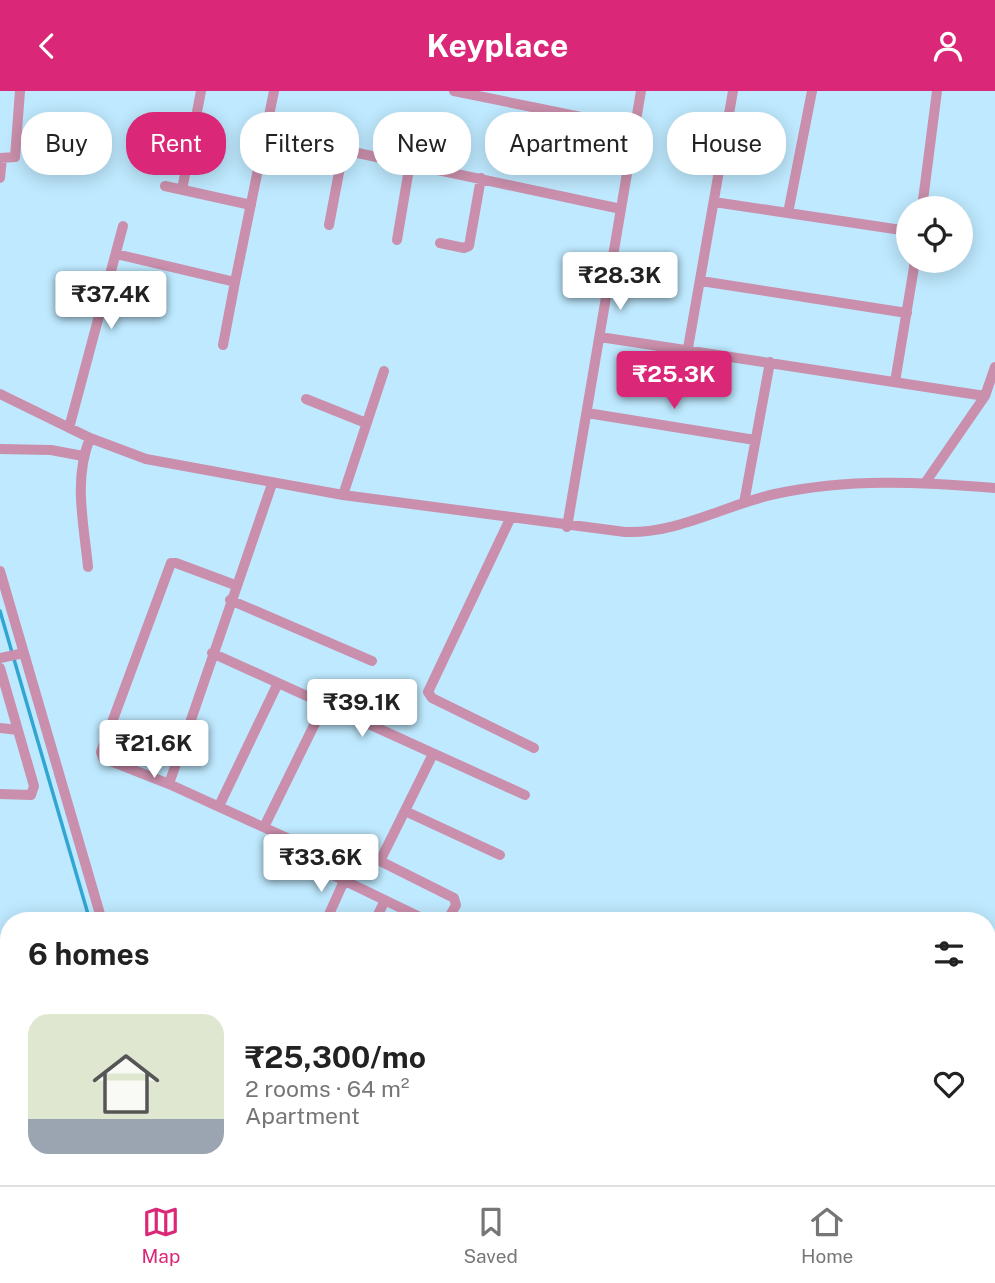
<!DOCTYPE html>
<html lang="en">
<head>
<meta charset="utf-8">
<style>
  :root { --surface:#fff; --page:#f6f6f6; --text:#222; --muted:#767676; --line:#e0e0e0; --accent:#db2777 }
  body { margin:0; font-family:"Public Sans",sans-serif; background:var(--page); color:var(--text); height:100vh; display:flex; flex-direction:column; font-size:26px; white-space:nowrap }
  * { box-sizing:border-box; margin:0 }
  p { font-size:23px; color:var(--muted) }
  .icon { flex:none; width:38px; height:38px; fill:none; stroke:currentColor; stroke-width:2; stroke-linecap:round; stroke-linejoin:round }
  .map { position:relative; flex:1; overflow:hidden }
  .panel { position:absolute; left:0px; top:821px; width:996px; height:275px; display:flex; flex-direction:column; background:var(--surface); border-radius:28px 28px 0 0; box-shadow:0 4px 18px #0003 }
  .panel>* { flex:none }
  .hud { position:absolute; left:21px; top:21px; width:954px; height:63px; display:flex; gap:14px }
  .fabs { position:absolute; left:896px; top:105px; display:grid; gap:14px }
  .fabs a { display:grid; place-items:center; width:77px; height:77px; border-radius:50%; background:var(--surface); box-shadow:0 4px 18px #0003; font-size:35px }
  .price { position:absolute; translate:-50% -60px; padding:0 16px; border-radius:7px; background:#fff; color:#222; font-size:23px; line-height:46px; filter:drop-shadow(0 2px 4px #0008) }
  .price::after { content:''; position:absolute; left:50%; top:42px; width:21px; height:16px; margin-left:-10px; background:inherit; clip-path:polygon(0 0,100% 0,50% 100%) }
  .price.on { background:var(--accent); color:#fff }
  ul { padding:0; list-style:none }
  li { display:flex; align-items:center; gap:21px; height:175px; padding:0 28px }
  li span { display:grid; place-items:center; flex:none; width:196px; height:140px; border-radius:21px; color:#555 }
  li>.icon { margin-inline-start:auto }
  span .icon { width:84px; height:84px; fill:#fffc; stroke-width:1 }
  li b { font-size:30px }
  h2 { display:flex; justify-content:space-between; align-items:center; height:84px; padding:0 28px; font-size:30px }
  .pill { padding:0 24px; border-radius:28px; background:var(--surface); box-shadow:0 4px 18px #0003; font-size:24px; line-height:63px }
  .pill.on { background:var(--accent); color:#fff }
  header { display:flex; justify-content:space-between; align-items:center; height:91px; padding:0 28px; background:var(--accent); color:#fff; font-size:32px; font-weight:700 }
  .menu { display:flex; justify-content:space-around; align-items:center; height:98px; border-top:2px solid var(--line); background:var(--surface); font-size:19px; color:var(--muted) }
  .menu a { display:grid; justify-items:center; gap:4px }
  .menu .on { color:var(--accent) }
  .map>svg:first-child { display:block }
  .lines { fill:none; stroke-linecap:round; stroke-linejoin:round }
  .stream { stroke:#32a6d3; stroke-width:3.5 }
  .minor { stroke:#ca8fac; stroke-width:10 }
</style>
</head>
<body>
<header><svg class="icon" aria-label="back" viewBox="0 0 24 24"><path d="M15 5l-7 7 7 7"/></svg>Keyplace<svg class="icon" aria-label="person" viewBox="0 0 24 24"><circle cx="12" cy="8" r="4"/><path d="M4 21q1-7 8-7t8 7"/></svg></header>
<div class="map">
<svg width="995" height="1094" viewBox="0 0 995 1094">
  <rect width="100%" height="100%" fill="#bee9fe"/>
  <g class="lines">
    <path class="stream" d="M 0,520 L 90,830
      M 165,1087 L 167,1094"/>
    <path class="minor" d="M 454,0 L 635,37
      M 0,67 L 15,66 L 20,0
      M 0,87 L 2,67
      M 165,95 L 251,114
      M 182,99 L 201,0
      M 714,111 L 908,140
      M 922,117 L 937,0
      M 788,122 L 812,0
      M 329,134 L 341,71 L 347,62 L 353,61 L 621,118
      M 397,149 L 410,72
      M 440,152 L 464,157 L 469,155 L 481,87
      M 116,163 L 235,191 L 274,0
      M 701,190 L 907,222
      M 600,246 L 985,305
      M 223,254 L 235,191
      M 688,257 L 733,0
      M 895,291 L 915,170
      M 0,303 L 90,347 L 146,368 L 343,404 L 625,441 C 678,443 725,414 775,403 C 848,387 922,391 995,397
      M 306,308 L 366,332
      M 587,322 L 755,349
      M 69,337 L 123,135
      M 0,358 L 51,359 L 83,365
      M 925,392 L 985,305 L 995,276
      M 272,393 L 169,693 L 298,752 L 306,771 L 428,830
      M 343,404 L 384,280
      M 744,412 L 770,271
      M 510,428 L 428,601 L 432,607 L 534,657
      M 567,436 L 641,0
      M 88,476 C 84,433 73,389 90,347
      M 0,480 L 102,830
      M 230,509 L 372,570
      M 212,562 L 525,704
      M 0,567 L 24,562
      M 0,577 L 34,695 L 31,704 L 0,703
      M 0,637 L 18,639
      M 433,663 L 380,770 L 454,807 L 456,814 L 447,830
      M 169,693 L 103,667 L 101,661 L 171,472 L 176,472 L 235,494
      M 219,715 L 278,592
      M 405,720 L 500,764
      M 264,736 L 324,614
      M 338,751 L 380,770
      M 326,830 L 344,790
      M 375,830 L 385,809
      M 0,952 L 9,956
      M 0,991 L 9,995
      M 150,1087 L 152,1094
      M 177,1087 L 179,1094
      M 275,1087 L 279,1094
      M 90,1094 L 93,1087
      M 324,1094 L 328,1087"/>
  </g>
</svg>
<div class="fabs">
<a><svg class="icon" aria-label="locate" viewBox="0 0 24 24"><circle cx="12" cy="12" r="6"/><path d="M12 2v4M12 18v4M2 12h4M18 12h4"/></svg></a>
</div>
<b class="price" style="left:620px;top:221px">₹28.3K</b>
<b class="price" style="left:111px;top:240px">₹37.4K</b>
<b class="price on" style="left:674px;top:320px">₹25.3K</b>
<b class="price" style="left:362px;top:648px">₹39.1K</b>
<b class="price" style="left:154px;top:689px">₹21.6K</b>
<b class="price" style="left:321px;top:803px">₹33.6K</b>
<div class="hud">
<a class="pill">Buy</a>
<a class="pill on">Rent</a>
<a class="pill">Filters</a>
<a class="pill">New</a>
<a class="pill">Apartment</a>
<a class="pill">House</a>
</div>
<section class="panel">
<h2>6 homes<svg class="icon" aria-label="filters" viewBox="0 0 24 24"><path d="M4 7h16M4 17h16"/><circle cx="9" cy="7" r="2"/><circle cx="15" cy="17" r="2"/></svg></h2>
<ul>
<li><span style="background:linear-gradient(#dfe7d0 75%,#9aa5b1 0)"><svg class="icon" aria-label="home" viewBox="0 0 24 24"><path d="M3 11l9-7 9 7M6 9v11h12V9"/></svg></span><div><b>₹25,300/mo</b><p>2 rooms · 64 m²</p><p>Apartment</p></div><svg class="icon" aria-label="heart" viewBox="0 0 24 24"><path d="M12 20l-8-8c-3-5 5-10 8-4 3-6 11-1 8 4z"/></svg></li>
</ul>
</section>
</div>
<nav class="menu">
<a class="on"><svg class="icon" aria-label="map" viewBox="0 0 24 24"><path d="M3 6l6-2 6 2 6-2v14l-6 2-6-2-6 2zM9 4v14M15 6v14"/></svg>Map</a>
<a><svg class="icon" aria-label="saved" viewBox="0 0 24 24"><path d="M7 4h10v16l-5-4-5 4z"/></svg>Saved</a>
<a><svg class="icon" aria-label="home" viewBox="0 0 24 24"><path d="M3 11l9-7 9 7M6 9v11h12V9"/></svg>Home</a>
</nav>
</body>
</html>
